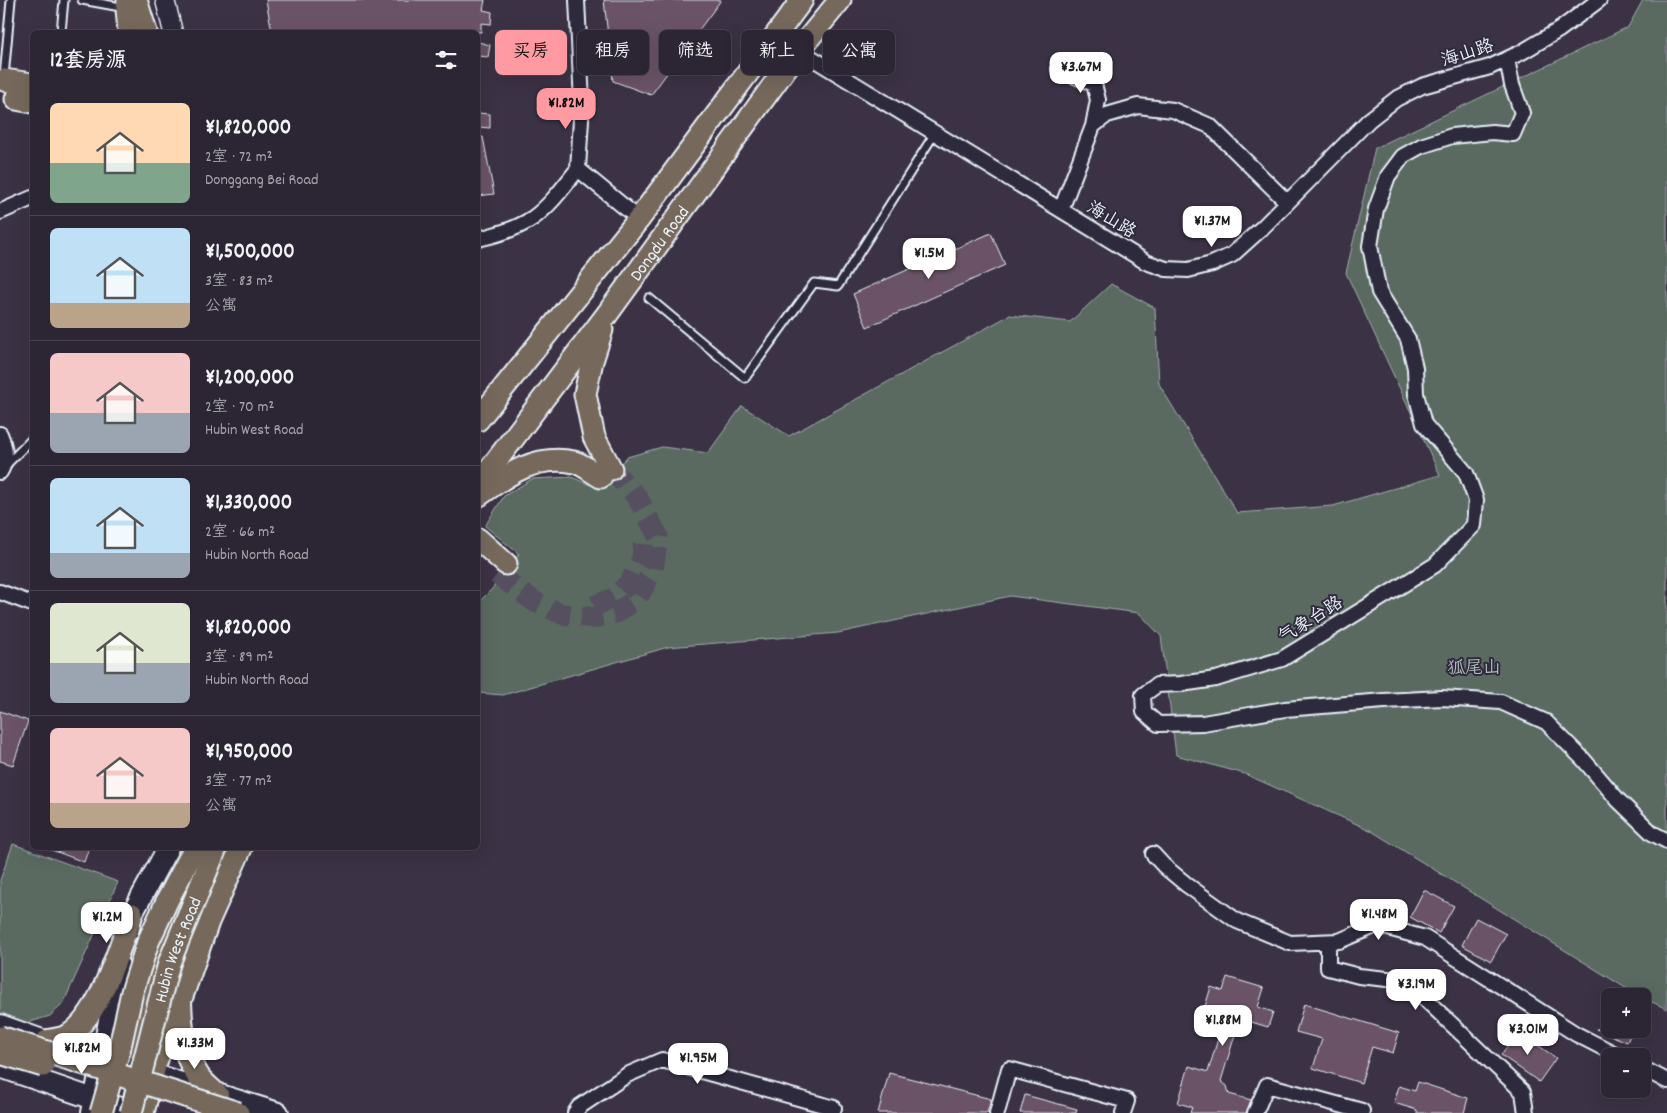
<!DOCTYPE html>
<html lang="zh">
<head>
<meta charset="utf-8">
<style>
  :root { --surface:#2c2634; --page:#342e3c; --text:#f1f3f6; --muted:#a6a5ac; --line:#48434f; --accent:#ff9aa2 }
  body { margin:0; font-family:Dekko,"LXGW WenKai TC",sans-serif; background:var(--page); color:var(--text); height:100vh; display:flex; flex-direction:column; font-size:19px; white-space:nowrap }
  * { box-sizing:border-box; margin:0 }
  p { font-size:16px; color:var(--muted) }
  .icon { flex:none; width:28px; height:28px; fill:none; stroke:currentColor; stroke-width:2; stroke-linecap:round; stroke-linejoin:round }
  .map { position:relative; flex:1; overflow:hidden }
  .panel { position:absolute; left:30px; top:30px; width:450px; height:820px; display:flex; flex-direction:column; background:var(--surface); border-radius:8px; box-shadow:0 5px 20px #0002,0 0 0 1px var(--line) }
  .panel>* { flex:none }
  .banner { position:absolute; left:495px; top:30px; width:475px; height:45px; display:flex; gap:10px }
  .fabs { position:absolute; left:1601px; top:988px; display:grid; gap:10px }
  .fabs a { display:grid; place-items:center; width:50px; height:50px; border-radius:8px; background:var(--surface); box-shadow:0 5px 20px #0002,0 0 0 1px var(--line); font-size:25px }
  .price { position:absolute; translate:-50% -42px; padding:0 11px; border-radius:10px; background:#fff; color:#222; font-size:16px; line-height:32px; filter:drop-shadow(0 1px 2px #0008) }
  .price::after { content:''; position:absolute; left:50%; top:30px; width:15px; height:11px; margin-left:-8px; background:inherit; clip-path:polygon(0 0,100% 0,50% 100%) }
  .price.active { background:var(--accent); color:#111 }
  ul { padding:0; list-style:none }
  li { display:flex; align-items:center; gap:15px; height:125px; padding:0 20px }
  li+li { border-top:1px solid var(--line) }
  li span { display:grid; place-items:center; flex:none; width:140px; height:100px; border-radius:8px; color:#555 }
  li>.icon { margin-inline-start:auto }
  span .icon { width:60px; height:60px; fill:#fffc; stroke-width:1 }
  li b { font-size:21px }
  h2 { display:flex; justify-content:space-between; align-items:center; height:60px; padding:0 20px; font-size:21px }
  .pill { padding:0 18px; border-radius:8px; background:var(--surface); box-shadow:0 5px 20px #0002,0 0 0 1px var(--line); font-size:18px; line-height:45px }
  .pill.active { background:var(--accent); color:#111 }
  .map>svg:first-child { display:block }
  .green { fill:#5a6a61; stroke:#a1aeac }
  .building { fill:#6a5366; stroke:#e8f1f8 }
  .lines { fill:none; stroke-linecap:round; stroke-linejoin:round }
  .primary-tunnel { stroke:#554f60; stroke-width:21; stroke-dasharray:21 11; stroke-linecap:butt }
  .service-casing { stroke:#e8f1f8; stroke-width:11 }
  .minor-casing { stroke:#e8f1f8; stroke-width:18 }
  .tertiary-casing { stroke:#e8f1f8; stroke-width:21 }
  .secondary-casing { stroke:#e8f1f8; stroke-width:24 }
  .primary-casing { stroke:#e8f1f8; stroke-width:25 }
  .trunk-casing { stroke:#e8f1f8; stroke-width:26 }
  .service { stroke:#2f2a3d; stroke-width:7 }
  .minor { stroke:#2f2a3d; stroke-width:14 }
  .tertiary { stroke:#2f2a3d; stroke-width:18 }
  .secondary { stroke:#2f2a3d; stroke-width:20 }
  .primary { stroke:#76695c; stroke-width:21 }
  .trunk { stroke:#76695c; stroke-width:22 }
  .primary-bridge-casing { stroke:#e8f1f8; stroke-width:25; stroke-linecap:butt }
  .primary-bridge { stroke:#76695c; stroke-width:21 }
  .labels { text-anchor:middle; stroke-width:4; stroke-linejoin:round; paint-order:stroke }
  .street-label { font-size:18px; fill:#e8f1f8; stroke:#2f2a3d }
  .park-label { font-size:18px; fill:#afbbbc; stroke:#2f2a3d }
</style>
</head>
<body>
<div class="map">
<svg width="1667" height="1113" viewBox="0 0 1667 1113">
  <rect width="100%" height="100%" fill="#3b3245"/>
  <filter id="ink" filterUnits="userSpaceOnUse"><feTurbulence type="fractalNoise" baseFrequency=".02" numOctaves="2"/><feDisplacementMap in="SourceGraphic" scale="10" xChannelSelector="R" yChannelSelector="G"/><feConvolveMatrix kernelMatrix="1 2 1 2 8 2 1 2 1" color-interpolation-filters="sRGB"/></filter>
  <g filter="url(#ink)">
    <path class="green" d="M 1643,0 L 1667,0 L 1667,1009 L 1637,995 L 1370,830 L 1245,774 L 1176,755 L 1161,636 L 1139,613 L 1010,596 L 838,633 L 668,647 L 503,695 L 478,693 L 478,603 L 492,589 L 519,554 L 485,526 L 504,496 L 532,479 L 571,477 L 598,488 L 627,457 L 662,447 L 708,453 L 742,406 L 789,436 L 1010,315 L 1070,322 L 1111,284 L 1155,308 L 1159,384 L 1237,513 L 1333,506 L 1440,475 L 1346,273 L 1375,148 L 1628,27 Z
      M 13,844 L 118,882 L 63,1004 L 50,1016 L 20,1025 L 0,1016 L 0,880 Z"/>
    <path class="building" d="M 266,0 L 485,0 L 483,10 L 492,12 L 491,24 L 481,23 L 481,32 L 272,32 Z
      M 604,0 L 721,0 L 651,95 L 613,81 Z
      M 478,42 L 490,45 L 488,57 L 478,56 Z
      M 478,113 L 490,114 L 490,128 L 478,127 Z
      M 478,137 L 483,137 L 494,194 L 478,196 Z
      M 991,233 L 1005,265 L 867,327 L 853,294 Z
      M 0,711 L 28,721 L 13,765 L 0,761 Z
      M 49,848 L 89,848 L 84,862 L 49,849 Z
      M 1424,890 L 1454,906 L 1439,933 L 1410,917 Z
      M 1476,918 L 1506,934 L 1491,961 L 1462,945 Z
      M 1227,977 L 1264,988 L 1258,1007 L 1273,1012 L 1268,1027 L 1248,1021 L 1244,1026 L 1237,1028 L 1221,1081 L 1227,1086 L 1229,1094 L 1251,1100 L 1246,1113 L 1190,1113 L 1192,1107 L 1178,1103 L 1189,1066 L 1208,1072 L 1220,1032 L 1199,1026 L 1211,987 L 1223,991 Z
      M 1304,1004 L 1399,1033 L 1393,1053 L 1372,1047 L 1361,1083 L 1313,1068 L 1322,1039 L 1296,1032 Z
      M 1596,1029 L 1633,1029 L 1627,1042 Z
      M 1518,1031 L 1556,1058 L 1539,1082 L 1501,1055 Z
      M 889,1073 L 991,1099 L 987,1113 L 878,1113 Z
      M 1418,1082 L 1468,1098 L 1464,1113 L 1417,1113 L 1417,1110 L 1394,1103 L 1399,1086 L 1415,1091 Z
      M 1025,1095 L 1077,1109 L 1076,1113 L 1020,1113 Z"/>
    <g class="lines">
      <path class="primary-tunnel" d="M 497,574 L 535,602 L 562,614 L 595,618 L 616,613 L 637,599 L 653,570 L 658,536 L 637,497 L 611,469
        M 594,606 L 614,598 L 630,582 L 642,559 L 644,537"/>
      <defs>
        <path id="service" d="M 82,0 L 126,8
          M 61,32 L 64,0
          M 4,77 L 11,0
          M 649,298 L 745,378 L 814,283 L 838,286 L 935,133
          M 6,465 L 32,439"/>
        <path id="minor" d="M 577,0 L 582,103 L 578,169 L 639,219
          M 799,50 L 1146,262 L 1166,269 L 1188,270 L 1212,264 L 1232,255 L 1263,227 L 1369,120 L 1396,99 L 1422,86 L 1490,67 L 1522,52 L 1559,30 L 1599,0
          M 1507,59 L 1512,85 L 1522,113 L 1513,134 L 1492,132 L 1452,136 L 1421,146 L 1403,156 L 1388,176 L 1376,209 L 1370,246 L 1379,292 L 1408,339 L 1415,368 L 1416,394 L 1424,424 L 1466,473 L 1476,500 L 1474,525 L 1435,565 L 1282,659 L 1216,679 L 1181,684 L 1157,685 L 1143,695 L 1144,712 L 1158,724 L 1203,723 L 1285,709 L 1384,701 L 1442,698 L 1501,702 L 1546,722 L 1583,759 L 1618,800 L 1652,833 L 1667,841
          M 1059,69 L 1094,84 L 1098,100 L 1093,126
          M 1061,210 L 1093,126 L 1107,115 L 1138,106 L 1173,110 L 1210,126 L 1287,202
          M 0,212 L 32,198
          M 478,239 C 496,235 517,229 533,218 C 551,205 564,186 578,169
          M 0,434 C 5,446 8,460 0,472
          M 0,592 L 32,604
          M 1153,854 L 1164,866 L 1187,885 L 1237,921 L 1290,943 L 1339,941 L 1377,925 L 1425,938 L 1576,1034 L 1619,1056
          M 1328,942 L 1328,968 L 1359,976 L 1406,981 L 1523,1092 L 1526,1113
          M 1642,1068 L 1667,1081
          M 575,1113 L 579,1107 L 627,1075 L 662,1060 L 834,1108 L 832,1113
          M 997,1113 L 1009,1069 L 1127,1101 L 1123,1113
          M 1255,1113 L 1267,1085 L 1362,1111 L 1361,1113"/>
        <path id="tertiary" d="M 165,0 L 173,32"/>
        <path id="secondary" d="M 128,931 L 132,914 L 168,848
          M 0,1025 L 42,1040
          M 101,1058 L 278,1113
          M 0,1067 L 135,1113
          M 92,1113 L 119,966"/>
        <g id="primary">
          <path d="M 128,0 L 127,9 L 129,32"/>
          <path d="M 136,0 L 146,32"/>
          <path d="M 4,80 L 32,84"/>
          <path d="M 16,99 L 32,102"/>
          <path d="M 602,330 L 592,361 L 585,394 L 594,437 L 611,469"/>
          <path d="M 478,420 L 639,219 L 802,0"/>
          <path id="s1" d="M 478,485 L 608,313 L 799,50 L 840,0"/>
          <path d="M 478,496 C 507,475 535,454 574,462 C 583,464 593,473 601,477"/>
          <path d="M 478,539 L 506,564"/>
          <path d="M 47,1041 C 53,1039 63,1039 69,1035 C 101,1014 118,950 132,914"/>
          <path d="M 132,1047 L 153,957 L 174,910"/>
          <path d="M 143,1113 L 156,1062 L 167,1031 L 180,1002 L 208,922 L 241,848"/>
        </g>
        <path id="trunk" d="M 180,1002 C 181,1027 183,1054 198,1076 C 203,1084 211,1089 217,1095"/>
      </defs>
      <use href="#service" class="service-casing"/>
      <use href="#minor" class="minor-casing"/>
      <use href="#tertiary" class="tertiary-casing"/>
      <use href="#secondary" class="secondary-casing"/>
      <use href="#primary" class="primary-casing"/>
      <use href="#trunk" class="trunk-casing"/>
      <use href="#service" class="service"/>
      <use href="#minor" class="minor"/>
      <use href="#tertiary" class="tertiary"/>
      <use href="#secondary" class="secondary"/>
      <use href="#primary" class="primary"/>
      <use href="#trunk" class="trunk"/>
      <defs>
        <g id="primary-bridge">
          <path d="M 0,1037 L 238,1113"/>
          <path d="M 0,1053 L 43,1066"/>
          <path d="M 101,1113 L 119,1051 L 132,992 L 148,942 L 168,899 L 195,848"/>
          <path id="s2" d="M 131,1113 L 169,963 L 216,848"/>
        </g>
      </defs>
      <use href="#primary-bridge" class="primary-bridge-casing"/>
      <use href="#primary-bridge" class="primary-bridge"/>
    </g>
  </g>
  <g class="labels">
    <g class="street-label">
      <text transform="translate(1467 52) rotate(-18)" y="6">海山路</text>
      <text transform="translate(1112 219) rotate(31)" y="6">海山路</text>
      <text dy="6" stroke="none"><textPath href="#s1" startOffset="302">Dongdu Road</textPath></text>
      <text transform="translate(1310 619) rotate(-32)" y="6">气象台路</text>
      <text dy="6" stroke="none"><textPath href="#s2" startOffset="170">Hubin West Road</textPath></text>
    </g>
    <g class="park-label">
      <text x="1474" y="673">狐尾山</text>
    </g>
  </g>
</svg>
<div class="fabs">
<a>+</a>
<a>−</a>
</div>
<b class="price" style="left:1081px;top:94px">¥3.67M</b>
<b class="price active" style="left:566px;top:130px">¥1.82M</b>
<b class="price" style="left:1212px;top:248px">¥1.37M</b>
<b class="price" style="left:929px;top:280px">¥1.5M</b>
<b class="price" style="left:1379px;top:941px">¥1.48M</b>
<b class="price" style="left:107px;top:944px">¥1.2M</b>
<b class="price" style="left:1416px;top:1011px">¥3.19M</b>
<b class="price" style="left:1223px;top:1047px">¥1.88M</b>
<b class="price" style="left:1528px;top:1056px">¥3.01M</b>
<b class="price" style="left:195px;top:1070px">¥1.33M</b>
<b class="price" style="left:82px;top:1075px">¥1.82M</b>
<b class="price" style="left:698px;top:1085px">¥1.95M</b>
<div class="banner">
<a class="pill active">买房</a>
<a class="pill">租房</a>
<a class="pill">筛选</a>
<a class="pill">新上</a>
<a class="pill">公寓</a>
</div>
<section class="panel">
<h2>12套房源<svg class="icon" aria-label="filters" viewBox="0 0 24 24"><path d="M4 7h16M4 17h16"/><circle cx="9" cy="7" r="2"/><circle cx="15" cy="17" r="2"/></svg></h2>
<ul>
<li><span style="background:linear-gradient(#ffd9b3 60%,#7fa58c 0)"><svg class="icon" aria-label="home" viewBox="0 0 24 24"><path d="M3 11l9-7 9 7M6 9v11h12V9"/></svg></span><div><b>¥1,820,000</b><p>2室 · 72 m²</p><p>Donggang Bei Road</p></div></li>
<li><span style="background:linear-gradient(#bfe0f5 75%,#b9a48a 0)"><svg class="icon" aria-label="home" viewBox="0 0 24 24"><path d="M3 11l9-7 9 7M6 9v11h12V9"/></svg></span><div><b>¥1,500,000</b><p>3室 · 83 m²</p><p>公寓</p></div></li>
<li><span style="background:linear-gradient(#f6c9c9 60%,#9aa5b1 0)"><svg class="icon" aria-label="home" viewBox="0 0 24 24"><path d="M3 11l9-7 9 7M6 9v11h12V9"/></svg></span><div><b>¥1,200,000</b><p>2室 · 70 m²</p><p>Hubin West Road</p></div></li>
<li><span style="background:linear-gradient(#bfe0f5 75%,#9aa5b1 0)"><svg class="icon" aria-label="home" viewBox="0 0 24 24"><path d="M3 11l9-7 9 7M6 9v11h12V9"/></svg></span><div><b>¥1,330,000</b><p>2室 · 66 m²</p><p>Hubin North Road</p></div></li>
<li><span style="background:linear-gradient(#dfe7d0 60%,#9aa5b1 0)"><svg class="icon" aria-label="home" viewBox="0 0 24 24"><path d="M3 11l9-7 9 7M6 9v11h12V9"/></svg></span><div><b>¥1,820,000</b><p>3室 · 89 m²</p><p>Hubin North Road</p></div></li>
<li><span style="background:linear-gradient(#f6c9c9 75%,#b9a48a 0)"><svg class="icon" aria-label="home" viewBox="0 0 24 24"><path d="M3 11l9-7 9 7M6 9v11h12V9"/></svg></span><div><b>¥1,950,000</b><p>3室 · 77 m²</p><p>公寓</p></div></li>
</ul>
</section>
</div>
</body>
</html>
